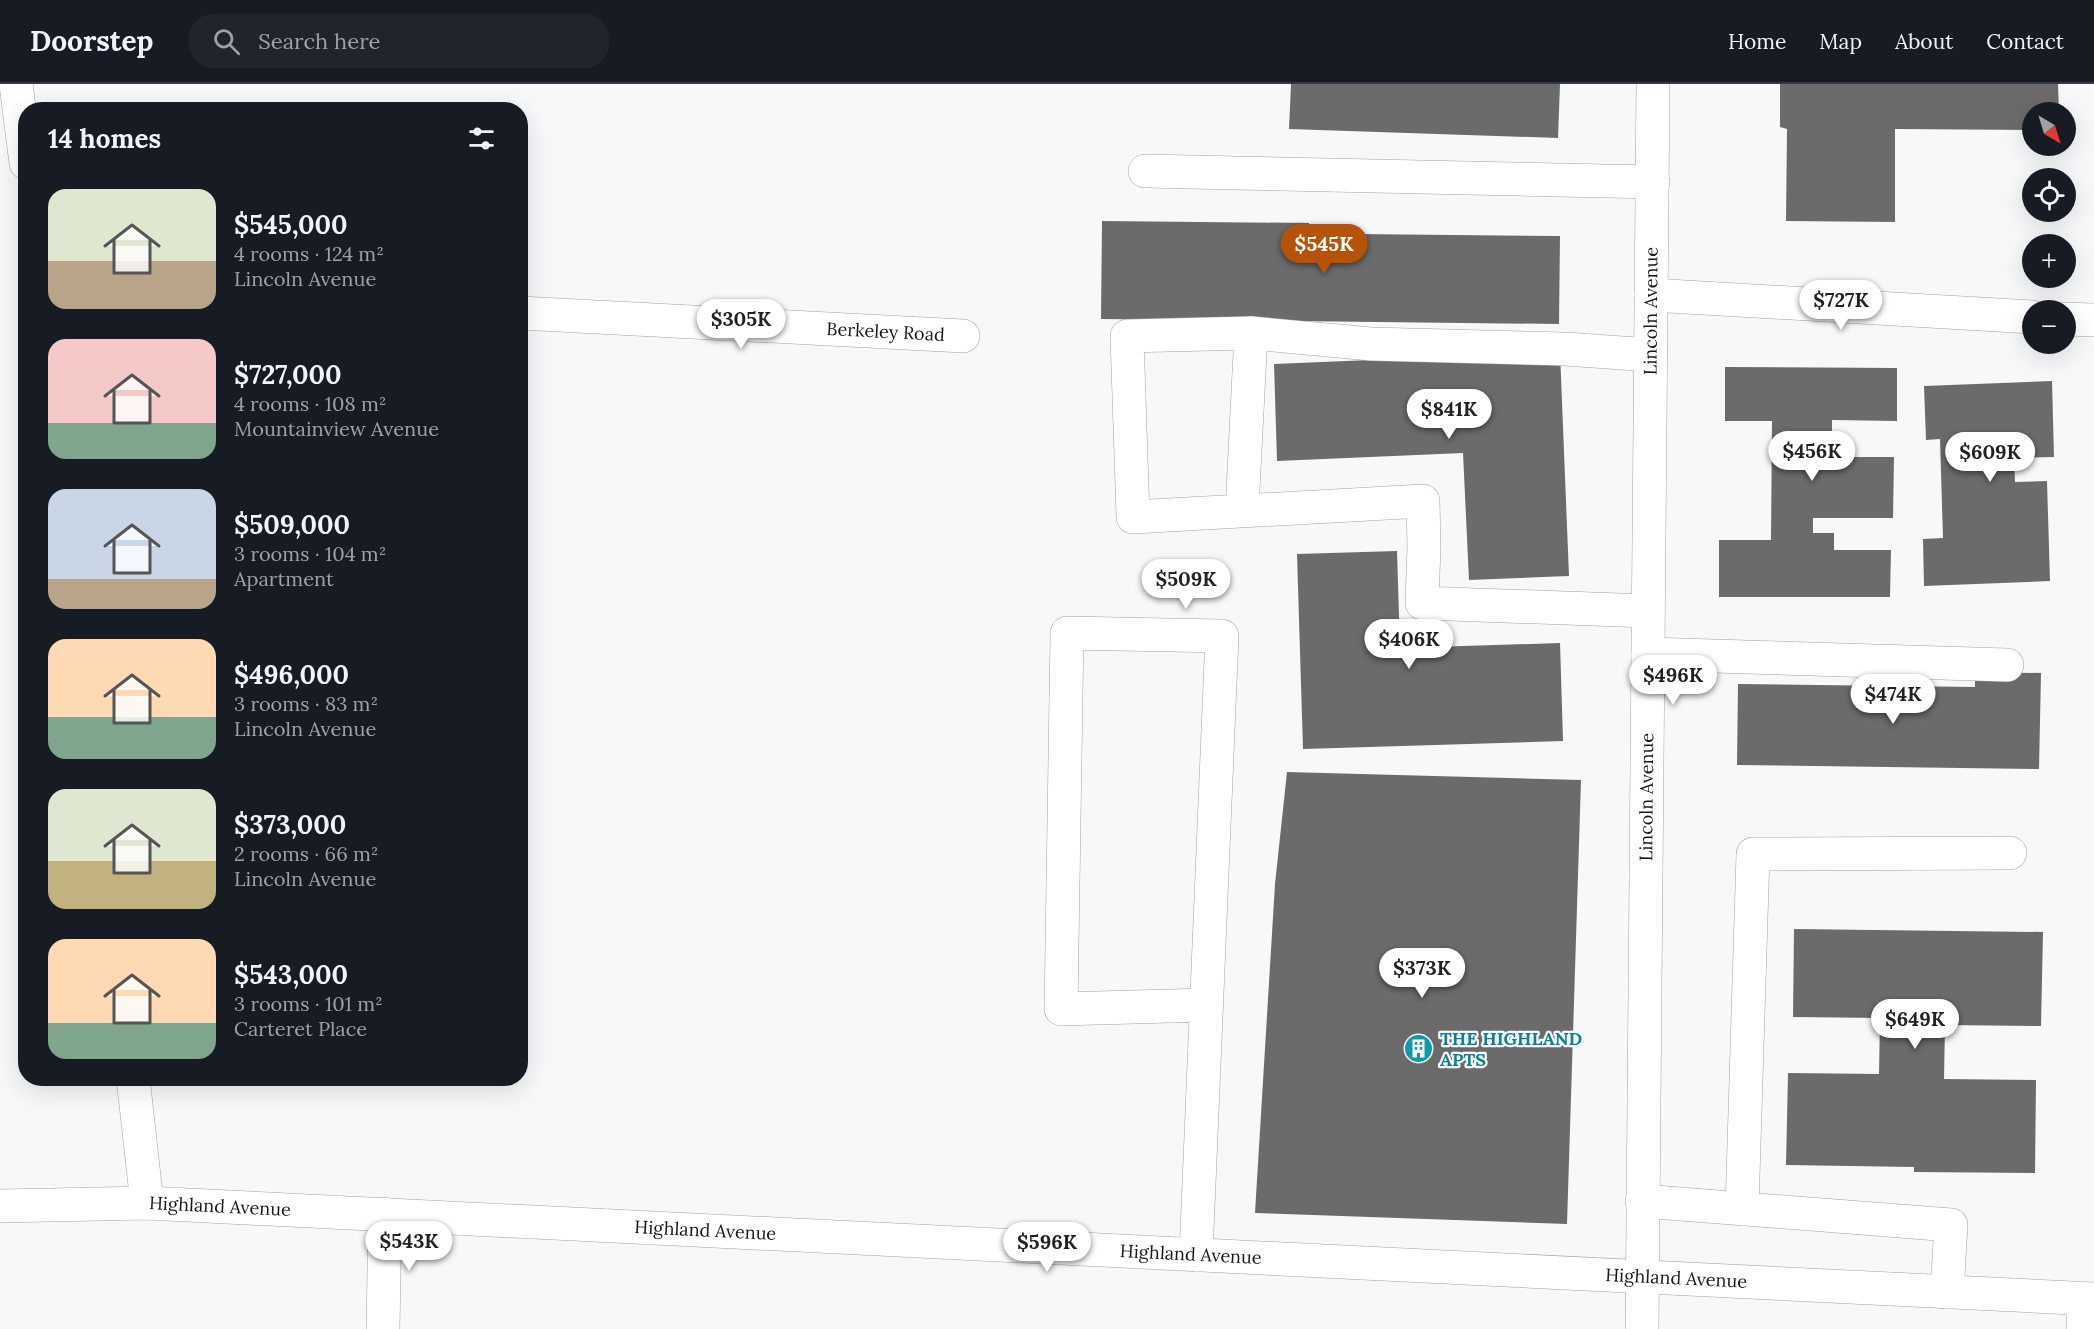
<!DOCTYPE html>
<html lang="en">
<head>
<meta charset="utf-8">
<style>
  :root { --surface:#171b24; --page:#20242c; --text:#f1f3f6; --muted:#9ea1a6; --line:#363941; --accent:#b45309 }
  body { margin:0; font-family:Lora,serif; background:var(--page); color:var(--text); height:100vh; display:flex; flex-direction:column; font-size:22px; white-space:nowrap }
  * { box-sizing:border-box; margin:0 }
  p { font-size:20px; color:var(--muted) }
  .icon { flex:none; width:33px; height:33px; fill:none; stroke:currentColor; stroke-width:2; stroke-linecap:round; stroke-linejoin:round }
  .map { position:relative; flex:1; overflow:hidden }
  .details { position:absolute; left:18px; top:18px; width:510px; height:984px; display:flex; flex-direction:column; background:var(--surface); border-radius:24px; box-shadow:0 6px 24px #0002 }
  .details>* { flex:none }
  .needle { width:39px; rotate:142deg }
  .controls { position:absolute; left:2022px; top:18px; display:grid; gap:12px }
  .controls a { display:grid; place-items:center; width:54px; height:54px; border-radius:50%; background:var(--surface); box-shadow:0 6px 24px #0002; font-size:30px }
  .price { position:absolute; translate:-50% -51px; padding:0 14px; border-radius:21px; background:#fff; color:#222; font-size:20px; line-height:39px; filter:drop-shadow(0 2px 3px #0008) }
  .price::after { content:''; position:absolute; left:50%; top:36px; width:18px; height:14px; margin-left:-9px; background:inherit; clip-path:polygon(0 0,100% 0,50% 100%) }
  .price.on { background:var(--accent); color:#fff }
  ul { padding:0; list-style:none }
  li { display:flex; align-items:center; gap:18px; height:150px; padding:0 30px }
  li span { display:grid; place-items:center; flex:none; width:168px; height:120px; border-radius:18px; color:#555 }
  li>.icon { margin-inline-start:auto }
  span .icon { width:72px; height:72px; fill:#fffc; stroke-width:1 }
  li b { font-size:26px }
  h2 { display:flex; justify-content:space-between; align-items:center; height:72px; padding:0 30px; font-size:26px }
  header { display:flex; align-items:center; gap:36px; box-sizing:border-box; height:84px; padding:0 30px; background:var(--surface); border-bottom:2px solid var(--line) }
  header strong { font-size:28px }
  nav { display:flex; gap:33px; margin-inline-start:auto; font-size:21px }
  .search { width:420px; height:54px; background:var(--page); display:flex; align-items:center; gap:15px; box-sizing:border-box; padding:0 21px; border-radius:24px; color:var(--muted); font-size:22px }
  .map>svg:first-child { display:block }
  .building { fill:#6b6b6c }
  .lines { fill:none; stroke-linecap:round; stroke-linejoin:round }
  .minor-casing { stroke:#a2a3a4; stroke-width:34 }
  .minor { stroke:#fff; stroke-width:33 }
  .labels { text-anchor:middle; stroke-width:4.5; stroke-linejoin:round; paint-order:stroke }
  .street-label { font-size:18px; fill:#181818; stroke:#f7f8fa }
  .culture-label { font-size:18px; font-weight:bold; fill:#0d838f; stroke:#f7f8fa; text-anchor:start }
</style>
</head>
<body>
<header>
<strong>Doorstep</strong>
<div class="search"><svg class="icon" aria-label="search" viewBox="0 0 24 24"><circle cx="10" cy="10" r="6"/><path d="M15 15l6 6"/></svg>Search here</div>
<nav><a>Home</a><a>Map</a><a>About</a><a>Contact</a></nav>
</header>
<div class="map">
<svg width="2094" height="1245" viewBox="0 0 2094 1245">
  <rect width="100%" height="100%" fill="#f7f8fa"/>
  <path class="building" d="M 1291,0 L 1560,0 L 1558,54 L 1289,45 Z
    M 1780,0 L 2058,0 L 2059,28 L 2032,28 L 2032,46 L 1895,45 L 1895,138 L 1786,137 L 1787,45 L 1780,43 Z
    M 1102,137 L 1309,139 L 1309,145 L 1355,145 L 1355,150 L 1560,152 L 1559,240 L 1101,235 Z
    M 1560,268 L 1569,492 L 1469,496 L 1463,369 L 1277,377 L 1274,280 Z
    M 1725,283 L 1897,284 L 1897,337 L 1832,336 L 1832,373 L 1894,373 L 1893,434 L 1813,434 L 1813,449 L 1834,449 L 1834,466 L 1891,466 L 1890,513 L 1719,513 L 1719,456 L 1771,456 L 1772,337 L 1725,337 Z
    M 2052,297 L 2054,373 L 2014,374 L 2015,398 L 2047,397 L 2050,497 L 1924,502 L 1923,455 L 1943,454 L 1940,355 L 1926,356 L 1924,302 Z
    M 1397,467 L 1400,564 L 1560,559 L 1563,657 L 1303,665 L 1297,470 Z
    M 1975,588 L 2041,589 L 2039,685 L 1737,681 L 1738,600 L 1975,603 Z
    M 1287,688 L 1581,696 L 1567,1140 L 1255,1129 L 1275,800 Z
    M 1794,845 L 2043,848 L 2041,942 L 1945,941 L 1944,995 L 2036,996 L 2035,1089 L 1914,1088 L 1914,1083 L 1786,1081 L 1788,989 L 1879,990 L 1880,934 L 1793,933 Z"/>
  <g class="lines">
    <defs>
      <g id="minor">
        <path d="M 16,0 L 26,79"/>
        <path d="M 1145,87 L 1653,98"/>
        <path d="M 1651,211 L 2032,233"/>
        <path id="s1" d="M 520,229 L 963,252"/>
        <path d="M 2066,235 L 2094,236"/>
        <path d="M 1251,249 L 1371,260 L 1565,265 L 1651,271"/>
        <path d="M 1242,426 L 1251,249 L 1127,252 L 1133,433 L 1423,417 L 1424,462 L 1422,519 L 1648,527"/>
        <path d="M 1648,570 L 2007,581"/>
        <path d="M 133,994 L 147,1119"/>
        <path d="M 1642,1117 L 1951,1141 L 1947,1208"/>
        <path id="s2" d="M 0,1122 L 147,1119 L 2094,1215"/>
        <path d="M 1742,1125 L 1753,770 L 2010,769"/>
        <path d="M 1196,1171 L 1222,552 L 1067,549 L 1061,925 L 1207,921"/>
        <path d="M 2083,1215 L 2083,1245"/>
        <path d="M 383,1245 L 385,1130"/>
        <path id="s3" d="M 1642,1245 L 1653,0"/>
      </g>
    </defs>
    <use href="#minor" class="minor-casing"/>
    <use href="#minor" class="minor"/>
  </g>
  <defs>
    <symbol id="building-disc" viewBox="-11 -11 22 22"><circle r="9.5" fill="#0f9aa8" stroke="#f7f8fa"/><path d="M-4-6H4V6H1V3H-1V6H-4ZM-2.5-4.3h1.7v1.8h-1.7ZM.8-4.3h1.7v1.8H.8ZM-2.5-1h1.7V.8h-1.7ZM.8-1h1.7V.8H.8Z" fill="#fff"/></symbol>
  </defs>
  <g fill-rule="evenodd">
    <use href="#building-disc" x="1402" y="948" width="33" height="33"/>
  </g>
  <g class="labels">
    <g class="street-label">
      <text dy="6" stroke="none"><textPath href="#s3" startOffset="1018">Lincoln Avenue</textPath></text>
      <text dy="6" stroke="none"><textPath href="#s1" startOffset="366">Berkeley Road</textPath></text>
      <text dy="6" stroke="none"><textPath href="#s3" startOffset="532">Lincoln Avenue</textPath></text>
      <text dy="6" stroke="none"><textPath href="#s2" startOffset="220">Highland Avenue</textPath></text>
      <text dy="6" stroke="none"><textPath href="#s2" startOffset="706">Highland Avenue</textPath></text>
      <text dy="6" stroke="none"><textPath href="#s2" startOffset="1192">Highland Avenue</textPath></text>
      <text dy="6" stroke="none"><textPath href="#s2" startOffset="1678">Highland Avenue</textPath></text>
    </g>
    <g class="culture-label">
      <text x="1440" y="961">THE HIGHLAND<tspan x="1440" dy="21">APTS</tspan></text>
    </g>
  </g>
</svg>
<div class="controls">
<a><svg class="needle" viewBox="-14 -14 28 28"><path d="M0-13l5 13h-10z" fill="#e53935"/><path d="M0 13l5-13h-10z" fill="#9ea1a6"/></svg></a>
<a><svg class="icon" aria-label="locate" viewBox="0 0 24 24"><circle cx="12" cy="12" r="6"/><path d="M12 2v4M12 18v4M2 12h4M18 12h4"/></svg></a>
<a>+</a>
<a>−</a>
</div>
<b class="price on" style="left:1324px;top:191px">$545K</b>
<b class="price" style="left:1841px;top:247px">$727K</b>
<b class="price" style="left:741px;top:266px">$305K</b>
<b class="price" style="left:1449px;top:356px">$841K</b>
<b class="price" style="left:1812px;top:398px">$456K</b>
<b class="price" style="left:1990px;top:399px">$609K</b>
<b class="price" style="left:1186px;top:526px">$509K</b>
<b class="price" style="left:1409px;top:586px">$406K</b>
<b class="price" style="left:1673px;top:622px">$496K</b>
<b class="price" style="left:1893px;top:641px">$474K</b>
<b class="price" style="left:1422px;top:915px">$373K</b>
<b class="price" style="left:1915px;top:966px">$649K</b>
<b class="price" style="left:409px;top:1188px">$543K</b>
<b class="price" style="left:1047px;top:1189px">$596K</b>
<section class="details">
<h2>14 homes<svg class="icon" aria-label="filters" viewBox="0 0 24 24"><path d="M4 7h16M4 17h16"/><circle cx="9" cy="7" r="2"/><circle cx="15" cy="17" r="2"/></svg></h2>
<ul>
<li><span style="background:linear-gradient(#dfe7d0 60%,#b9a48a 0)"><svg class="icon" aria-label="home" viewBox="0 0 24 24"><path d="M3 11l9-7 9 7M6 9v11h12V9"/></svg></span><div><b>$545,000</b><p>4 rooms · 124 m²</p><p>Lincoln Avenue</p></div></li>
<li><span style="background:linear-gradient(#f6c9c9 70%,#7fa58c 0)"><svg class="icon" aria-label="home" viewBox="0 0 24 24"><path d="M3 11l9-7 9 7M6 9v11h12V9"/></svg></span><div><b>$727,000</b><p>4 rooms · 108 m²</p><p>Mountainview Avenue</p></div></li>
<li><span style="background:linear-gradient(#c9d6e8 75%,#b9a48a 0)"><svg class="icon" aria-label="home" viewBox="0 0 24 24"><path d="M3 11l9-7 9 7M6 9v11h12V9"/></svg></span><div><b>$509,000</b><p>3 rooms · 104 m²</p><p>Apartment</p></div></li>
<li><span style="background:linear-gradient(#ffd9b3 65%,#7fa58c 0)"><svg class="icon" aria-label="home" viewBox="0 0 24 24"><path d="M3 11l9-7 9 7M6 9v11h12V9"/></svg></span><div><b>$496,000</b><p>3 rooms · 83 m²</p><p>Lincoln Avenue</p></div></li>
<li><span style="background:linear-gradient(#dfe7d0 60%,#c2b280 0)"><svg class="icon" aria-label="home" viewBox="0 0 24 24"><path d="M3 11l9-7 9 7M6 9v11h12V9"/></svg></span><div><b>$373,000</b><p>2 rooms · 66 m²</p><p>Lincoln Avenue</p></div></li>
<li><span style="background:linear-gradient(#ffd9b3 70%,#7fa58c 0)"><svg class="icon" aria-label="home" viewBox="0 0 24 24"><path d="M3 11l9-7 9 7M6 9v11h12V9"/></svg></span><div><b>$543,000</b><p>3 rooms · 101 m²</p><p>Carteret Place</p></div></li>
</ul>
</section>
</div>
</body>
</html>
